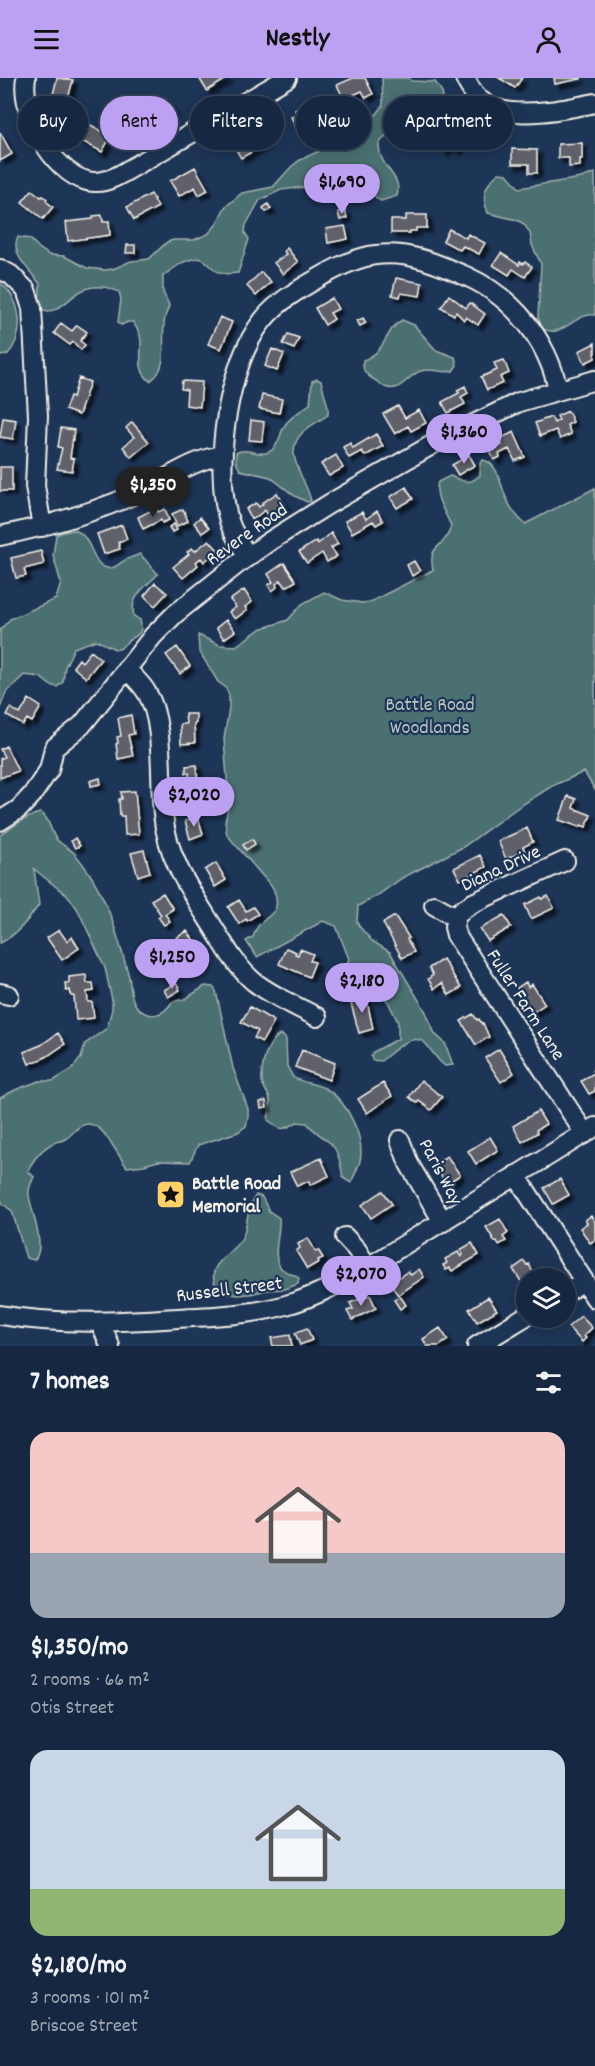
<!DOCTYPE html>
<html lang="en">
<head>
<meta charset="utf-8">
<style>
  :root { --surface:#162841; --page:#23344c; --text:#f1f3f6; --muted:#9ea6b1; --line:#35445a; --accent:#bca0f2 }
  body { margin:0; font-family:Dekko,sans-serif; background:var(--page); color:var(--text); height:100vh; display:flex; flex-direction:column; font-size:22px; white-space:nowrap }
  * { box-sizing:border-box; margin:0 }
  p { font-size:20px; color:var(--muted) }
  .icon { flex:none; width:33px; height:33px; fill:none; stroke:currentColor; stroke-width:2; stroke-linecap:round; stroke-linejoin:round }
  .map { position:relative; height:1268px; overflow:hidden }
  .sheet { display:flex; flex-direction:column; background:var(--surface); flex:1 }
  .sheet>* { flex:none }
  .hud { position:absolute; left:18px; top:18px; width:560px; height:54px; display:flex; gap:12px }
  .tools { position:absolute; left:516px; top:1190px; display:grid; gap:12px }
  .tools a { display:grid; place-items:center; width:60px; height:60px; border-radius:50%; background:var(--surface); box-shadow:0 3px 15px #0003,0 0 0 2px var(--line); font-size:30px }
  .price { position:absolute; translate:-50% -51px; padding:0 14px; border-radius:21px; background:var(--accent); color:#111; font-size:20px; line-height:39px; filter:drop-shadow(0 2px 3px #0008) }
  .price::after { content:''; position:absolute; left:50%; top:36px; width:18px; height:14px; margin-left:-9px; background:inherit; clip-path:polygon(0 0,100% 0,50% 100%) }
  .price.active { background:#222; color:#fff }
  ul { padding:0; list-style:none }
  li { display:grid; align-content:center; gap:12px; height:318px; padding:0 30px }
  li span { display:grid; place-items:center; height:186px; border-radius:18px; color:#555 }
  li>.icon { margin-inline-start:auto }
  span .icon { width:108px; height:108px; fill:#fffc; stroke-width:1 }
  li b { font-size:26px }
  h2 { display:flex; justify-content:space-between; align-items:center; height:72px; padding:0 30px; font-size:26px }
  .tag { padding:0 21px; border-radius:27px; background:var(--surface); box-shadow:0 3px 15px #0003,0 0 0 2px var(--line); font-size:21px; line-height:54px }
  .tag.active { background:var(--accent); color:#111 }
  header { display:flex; justify-content:space-between; align-items:center; height:78px; padding:0 30px; background:var(--accent); color:#111; font-size:27px; font-weight:700 }
  .map>svg:first-child { display:block }
  .green { fill:#4c6f71; stroke:#a0b0ac; stroke-width:1.5 }
  .building { fill:#61606b; stroke:#f4f1e8; stroke-width:1.5; filter:url(#shadow) }
  .lines { fill:none; stroke-linecap:round; stroke-linejoin:round }
  .minor-casing { stroke:#f4f1e8; stroke-width:22 }
  .minor { stroke:#1d3557; stroke-width:18 }
  .labels { text-anchor:middle; stroke-width:4.5; stroke-linejoin:round; paint-order:stroke }
  .street-label { font-size:20px; fill:#f4f1e8; stroke:#1d3557 }
  .park-label { font-size:20px; fill:#b9c4be; stroke:#1d3557 }
  .poi-label { font-size:20px; font-weight:bold; fill:#f4f1e8; stroke:#1d3557; text-anchor:start }
</style>
</head>
<body>
<header><svg class="icon" aria-label="menu" viewBox="0 0 24 24"><path d="M4 6h16M4 12h16M4 18h16"/></svg>Nestly<svg class="icon" aria-label="person" viewBox="0 0 24 24"><circle cx="12" cy="8" r="4"/><path d="M4 21q1-7 8-7t8 7"/></svg></header>
<div class="map">
<svg width="595" height="1268" viewBox="0 0 595 1268">
  <defs>
    <filter id="shadow"><feDropShadow dx="4.5" dy="4.5" stdDeviation="1.5" flood-color="#0009"/></filter>
  </defs>
  <rect width="100%" height="100%" fill="#1d3557"/>
  <filter id="ink" filterUnits="userSpaceOnUse"><feTurbulence type="fractalNoise" baseFrequency=".0167" numOctaves="2"/><feDisplacementMap in="SourceGraphic" scale="12" xChannelSelector="R" yChannelSelector="G"/><feConvolveMatrix kernelMatrix="1 2 1 2 8 2 1 2 1" color-interpolation-filters="sRGB"/></filter>
  <g filter="url(#ink)">
    <path class="green" d="M 382,0 L 409,0 L 412,3 L 435,4 C 460,32 420,37 404,45 C 395,50 384,58 379,66 C 379,92 403,96 397,118 L 381,123 C 362,113 363,90 338,88 C 331,88 325,88 319,91 L 311,104 L 305,109 L 281,112 L 260,122 L 246,147 L 245,155 L 249,161 L 238,195 C 230,196 220,197 214,191 C 205,183 202,177 189,182 C 180,184 171,193 163,198 L 163,214 L 169,227 C 168,232 166,235 165,240 C 160,260 171,290 150,303 C 134,290 144,273 140,257 C 138,252 135,248 133,244 L 128,244 L 121,247 L 118,244 L 121,221 L 119,214 C 107,208 93,207 81,213 C 69,219 54,242 39,229 L 40,206 C 31,193 9,176 18,159 L 30,161 L 39,170 L 49,177 L 64,178 L 87,190 L 105,192 L 113,191 L 131,183 L 149,181 L 167,164 L 174,162 L 194,162 L 208,156 L 216,147 L 225,129 L 242,115 L 273,109 L 291,89 L 300,82 L 334,66 L 361,44 L 377,36 L 383,27 Z
      M 499,95 L 507,96 L 519,110 L 581,100 L 595,95 L 595,237 C 575,234 561,263 542,250 L 538,239 L 541,186 L 532,167 L 530,155 L 524,146 L 517,142 L 488,135 C 481,118 484,107 499,95 Z
      M 0,205 C 22,221 26,257 7,277 L 0,278 Z
      M 402,242 L 414,247 L 436,272 L 455,279 L 457,287 L 453,293 C 442,296 431,289 421,293 C 407,297 401,316 385,309 C 381,307 377,303 373,301 C 365,296 362,292 363,282 C 388,273 384,252 402,242 Z
      M 317,301 L 321,303 L 328,329 L 328,337 C 321,342 311,347 304,353 C 280,375 306,399 311,423 L 307,424 L 295,418 L 270,399 L 240,392 L 236,384 L 236,375 C 247,368 261,381 272,372 C 280,365 280,354 285,347 C 291,338 302,332 310,326 L 312,303 Z
      M 483,382 C 498,385 500,405 505,417 C 509,428 516,438 525,446 L 595,410 L 595,712 L 584,694 L 552,708 L 517,730 L 463,769 L 402,800 L 378,817 L 358,828 L 357,844 L 359,848 L 372,863 L 390,874 L 426,934 L 435,956 L 445,965 L 453,987 L 445,988 C 437,982 432,973 426,966 C 412,952 392,975 381,983 L 372,982 L 371,978 L 373,974 L 398,961 L 398,944 L 388,924 L 368,903 L 345,901 C 339,892 346,890 349,881 L 336,848 L 323,843 L 257,879 L 246,863 L 253,859 C 259,834 286,842 273,810 L 227,757 L 225,744 L 229,725 L 224,661 L 229,630 L 229,617 L 225,609 L 218,604 L 199,573 L 198,557 L 220,567 L 236,568 L 260,551 L 288,542 L 302,526 L 324,514 L 342,522 L 362,525 L 370,524 L 433,492 C 427,464 445,473 451,448 C 446,435 433,418 438,404 L 450,398 C 463,403 469,408 480,397 L 480,385 Z
      M 74,452 C 94,457 91,493 111,490 C 117,489 122,483 127,481 C 132,479 136,478 140,476 L 158,496 C 146,509 129,518 134,538 L 140,542 C 144,559 135,556 126,565 C 123,567 122,570 119,571 L 115,571 L 96,562 L 74,570 L 65,589 L 63,604 L 57,609 L 50,607 L 40,599 L 24,597 L 6,615 L 0,630 L 0,552 L 10,541 L 56,521 L 61,505 L 53,477 L 56,457 L 63,454 Z
      M 41,735 C 50,740 50,754 57,762 C 63,768 70,770 75,776 C 92,796 105,821 113,845 C 119,862 124,881 129,899 C 131,909 130,922 138,930 C 150,942 164,937 172,924 L 185,921 L 205,908 L 213,909 L 216,913 L 233,990 L 248,1031 L 248,1039 L 246,1048 L 238,1054 L 198,1067 L 190,1084 L 158,1083 L 144,1087 L 127,1089 C 117,1078 102,1039 83,1047 C 75,1050 72,1057 65,1061 C 60,1064 62,1062 56,1064 C 43,1069 33,1081 28,1093 L 34,1099 C 31,1105 28,1110 29,1117 C 31,1133 47,1170 34,1182 L 26,1180 L 12,1133 L 3,1126 L 0,1120 L 0,1020 L 15,1012 L 39,1003 L 53,1003 L 71,992 L 81,980 L 85,966 L 107,950 L 112,931 L 112,922 L 105,890 L 78,832 L 70,820 L 34,791 L 39,827 C 28,842 17,857 0,865 L 0,757 C 10,750 31,736 41,735 Z
      M 281,956 L 286,961 L 287,988 L 293,999 C 303,1006 317,1005 328,1012 C 348,1025 365,1060 360,1083 C 358,1090 354,1098 351,1105 L 343,1100 C 341,1088 339,1072 329,1064 C 321,1057 313,1053 307,1045 L 297,1044 C 283,1053 281,1053 268,1042 C 269,1035 270,1028 270,1022 C 269,1015 263,1011 262,1004 C 261,988 266,964 281,956 Z
      M 256,1117 L 262,1119 L 269,1133 L 279,1140 C 281,1154 270,1180 282,1191 C 287,1195 293,1196 299,1200 L 298,1206 L 285,1211 L 267,1212 L 250,1216 L 237,1217 L 219,1213 C 200,1186 235,1176 243,1158 C 248,1144 247,1129 256,1117 Z"/>
    <path class="building" d="M 57,0 L 73,2 L 66,28 L 51,25 Z
      M 199,0 L 228,0 L 207,13 Z
      M 353,0 L 365,0 L 373,16 L 366,20 L 362,13 L 344,21 L 337,7 Z
      M 499,0 L 522,0 L 515,10 Z
      M 554,0 L 581,0 L 581,1 L 555,6 Z
      M 165,20 L 173,34 L 149,47 L 142,33 L 145,31 L 143,28 L 151,24 L 152,27 Z
      M 312,23 L 319,37 L 296,49 L 291,39 L 297,35 L 295,32 Z
      M 446,42 L 464,59 L 460,63 L 463,66 L 457,73 L 450,67 L 444,74 L 435,65 L 440,60 L 442,62 L 444,60 L 439,55 L 441,53 L 438,50 Z
      M 87,45 L 111,58 L 102,74 L 78,61 Z
      M 258,52 L 266,66 L 241,80 L 233,66 Z
      M 0,54 L 12,76 L 0,83 Z
      M 582,65 L 582,81 L 580,81 L 580,88 L 569,89 L 569,80 L 558,80 L 558,66 Z
      M 512,71 L 537,72 L 537,95 L 529,95 L 529,86 L 512,86 Z
      M 195,89 L 208,112 L 199,117 L 195,109 L 179,118 L 170,103 Z
      M 32,112 L 41,119 L 43,118 L 47,121 L 46,123 L 53,129 L 43,141 L 22,124 Z
      M 151,116 L 158,129 L 134,142 L 127,129 Z
      M 268,126 L 271,131 L 266,134 L 263,130 Z
      M 345,132 L 347,140 L 340,142 L 338,134 Z
      M 102,137 L 103,144 L 109,143 L 110,157 L 68,163 L 66,144 L 93,141 L 93,138 Z
      M 406,137 L 427,137 L 427,150 L 416,150 L 416,153 L 410,153 L 410,155 L 391,155 L 391,142 L 406,142 Z
      M 345,148 L 348,161 L 328,165 L 326,151 Z
      M 449,151 L 466,160 L 468,156 L 485,165 L 479,176 L 463,168 L 460,172 L 443,163 Z
      M 127,167 L 135,167 L 135,175 L 126,175 Z
      M 287,170 L 298,184 L 283,196 L 274,185 L 286,176 L 284,173 Z
      M 501,175 L 519,187 L 520,184 L 523,186 L 525,184 L 532,189 L 525,199 L 513,191 L 509,197 L 493,187 Z
      M 261,194 L 271,204 L 256,218 L 247,208 Z
      M 396,200 L 422,205 L 420,218 L 401,215 L 400,219 L 392,217 Z
      M 449,217 L 466,230 L 470,225 L 485,236 L 478,247 L 466,239 L 464,242 L 456,234 L 454,237 L 441,229 Z
      M 332,220 L 338,231 L 330,235 L 334,241 L 325,247 L 315,230 Z
      M 220,239 L 232,244 L 221,271 L 208,266 Z
      M 363,240 L 366,245 L 360,248 L 357,243 Z
      M 61,245 L 72,253 L 77,247 L 87,254 L 80,263 L 85,267 L 81,272 L 73,264 L 70,267 L 54,255 Z
      M 288,256 L 299,260 L 294,271 L 283,266 Z
      M 595,265 L 595,280 L 585,285 L 579,273 Z
      M 272,271 L 284,276 L 277,293 L 265,288 Z
      M 504,282 L 509,295 L 500,299 L 503,305 L 487,312 L 481,299 L 497,292 L 494,285 Z
      M 79,300 L 90,304 L 79,337 L 65,332 L 70,318 L 73,319 Z
      M 182,303 L 202,304 L 200,329 L 186,327 L 187,312 L 181,311 Z
      M 465,308 L 468,315 L 461,319 L 465,326 L 448,335 L 442,324 L 459,315 L 457,312 Z
      M 262,317 L 282,321 L 279,335 L 259,331 Z
      M 398,328 L 405,340 L 419,332 L 426,345 L 411,353 L 408,348 L 395,356 L 383,336 Z
      M 568,333 L 573,344 L 567,347 L 571,356 L 560,361 L 556,352 L 540,358 L 535,345 L 551,339 L 554,345 L 559,342 L 557,338 Z
      M 3,340 L 16,342 L 13,361 L 0,359 Z
      M 251,342 L 264,344 L 262,363 L 249,362 Z
      M 132,344 L 149,364 L 131,379 L 123,369 L 134,359 L 126,350 Z
      M 61,350 L 74,352 L 70,380 L 74,381 L 72,393 L 57,391 L 62,370 L 58,369 Z
      M 514,354 L 525,379 L 515,383 L 509,371 L 499,376 L 500,379 L 494,382 L 489,371 L 502,367 L 499,361 Z
      M 376,356 L 383,368 L 365,378 L 362,373 L 349,380 L 343,369 L 350,365 L 353,370 Z
      M 336,377 L 343,390 L 329,398 L 321,386 Z
      M 469,377 L 475,387 L 458,397 L 452,387 Z
      M 0,389 L 12,389 L 12,413 L 0,413 Z
      M 406,409 L 413,421 L 397,430 L 390,419 Z
      M 277,415 L 285,427 L 268,437 L 265,432 L 252,442 L 246,431 L 256,425 L 259,429 L 263,426 L 262,425 Z
      M 156,430 L 158,434 L 165,431 L 169,442 L 162,445 L 161,442 L 143,451 L 138,439 Z
      M 183,431 L 188,443 L 177,448 L 172,436 Z
      M 377,433 L 383,443 L 376,447 L 373,443 L 352,455 L 345,443 L 362,434 L 366,441 Z
      M 200,439 L 209,450 L 202,455 L 194,445 Z
      M 174,446 L 177,452 L 172,454 L 169,449 Z
      M 122,447 L 127,461 L 118,464 L 120,471 L 104,476 L 97,456 Z
      M 331,455 L 338,466 L 331,470 L 337,478 L 327,484 L 322,475 L 307,485 L 299,474 L 316,463 L 318,466 Z
      M 209,462 L 218,472 L 204,484 L 201,480 L 196,484 L 198,487 L 183,500 L 173,489 L 189,476 L 187,474 L 192,470 L 195,473 Z
      M 41,473 L 44,486 L 24,491 L 26,498 L 16,500 L 11,480 Z
      M 414,483 L 420,493 L 412,498 L 407,487 Z
      M 284,485 L 296,503 L 286,509 L 281,502 L 276,506 L 277,509 L 272,513 L 268,507 L 273,504 L 268,496 Z
      M 155,505 L 167,515 L 155,528 L 144,518 Z
      M 244,512 L 252,524 L 245,529 L 247,532 L 235,541 L 229,534 L 236,529 L 230,522 Z
      M 226,542 L 235,553 L 224,561 L 216,550 Z
      M 177,569 L 190,588 L 180,596 L 166,577 Z
      M 91,573 L 101,581 L 86,600 L 73,589 L 79,581 L 82,584 Z
      M 29,621 L 41,629 L 32,644 L 27,641 L 23,647 L 7,638 L 11,630 L 20,636 Z
      M 185,636 L 196,636 L 196,645 L 194,646 L 195,665 L 181,666 L 180,646 L 186,646 Z
      M 131,637 L 134,656 L 128,657 L 133,678 L 118,681 L 116,666 L 118,665 L 117,659 L 121,658 L 118,640 Z
      M 6,668 L 18,693 L 0,700 L 0,681 L 4,679 L 0,671 Z
      M 197,687 L 198,720 L 184,720 L 183,703 L 189,702 L 189,695 L 186,695 L 186,688 Z
      M 100,700 L 101,706 L 91,708 L 90,703 Z
      M 135,713 L 139,756 L 125,757 L 124,738 L 120,738 L 119,721 L 122,721 L 121,714 Z
      M 568,718 L 576,721 L 573,730 L 591,737 L 586,749 L 581,747 L 580,749 L 559,742 Z
      M 198,739 L 203,756 L 190,761 L 185,743 Z
      M 527,750 L 533,764 L 523,769 L 525,773 L 506,781 L 498,763 Z
      M 75,760 L 80,768 L 75,770 L 71,763 Z
      M 252,761 L 255,766 L 246,772 L 243,767 Z
      M 144,772 L 150,794 L 138,798 L 131,775 Z
      M 480,777 L 486,789 L 460,802 L 454,790 Z
      M 216,785 L 226,802 L 215,809 L 205,792 Z
      M 163,815 L 173,831 L 165,836 L 170,843 L 164,847 L 158,839 L 161,837 L 151,822 Z
      M 548,818 L 554,830 L 531,841 L 525,827 L 541,819 L 542,821 Z
      M 239,822 L 246,833 L 253,829 L 258,836 L 247,843 L 246,841 L 239,846 L 228,829 Z
      M 504,837 L 511,849 L 488,863 L 480,851 Z
      M 395,838 L 409,860 L 407,861 L 414,874 L 402,880 L 383,845 Z
      M 59,852 L 67,863 L 72,859 L 79,870 L 62,882 L 47,860 Z
      M 187,853 L 198,868 L 194,871 L 205,887 L 191,896 L 184,884 L 187,882 L 183,876 L 185,874 L 176,860 Z
      M 286,870 L 296,874 L 295,876 L 298,877 L 300,871 L 313,876 L 310,883 L 315,884 L 309,899 L 279,886 Z
      M 443,881 L 461,910 L 449,917 L 442,905 L 434,911 L 428,901 L 433,897 L 429,890 Z
      M 86,897 L 87,905 L 93,905 L 94,913 L 87,914 L 88,924 L 92,924 L 94,940 L 76,942 L 74,918 L 71,918 L 70,912 L 66,913 L 65,905 L 69,905 L 69,899 Z
      M 526,904 L 528,909 L 532,906 L 545,926 L 533,934 L 517,910 Z
      M 176,905 L 180,912 L 168,919 L 164,912 Z
      M 366,918 L 373,951 L 359,955 L 350,922 Z
      M 250,929 L 274,943 L 262,964 L 254,960 L 258,953 L 241,944 Z
      M 473,936 L 477,942 L 479,941 L 482,946 L 483,945 L 489,959 L 476,967 L 461,943 Z
      M 58,955 L 65,966 L 46,979 L 29,986 L 24,974 L 41,967 Z
      M 499,971 L 514,995 L 501,1004 L 485,980 Z
      M 302,972 L 335,985 L 329,1002 L 295,989 Z
      M 595,991 L 595,1013 L 589,1016 L 581,1003 L 594,995 L 593,992 Z
      M 421,1002 L 442,1019 L 431,1032 L 419,1023 L 417,1025 L 409,1019 Z
      M 383,1005 L 392,1018 L 367,1035 L 358,1021 Z
      M 266,1023 L 267,1030 L 261,1031 L 260,1024 Z
      M 538,1033 L 546,1046 L 536,1052 L 537,1055 L 522,1064 L 513,1048 Z
      M 490,1059 L 498,1072 L 476,1086 L 468,1073 Z
      M 447,1078 L 460,1097 L 446,1106 L 434,1086 Z
      M 321,1080 L 329,1098 L 310,1107 L 309,1103 L 297,1108 L 290,1094 Z
      M 560,1101 L 569,1117 L 553,1126 L 544,1110 Z
      M 383,1113 L 392,1126 L 371,1140 L 362,1127 Z
      M 591,1138 L 595,1144 L 595,1162 L 590,1165 L 580,1150 L 587,1145 L 585,1142 Z
      M 500,1141 L 508,1155 L 503,1159 L 506,1163 L 499,1167 L 497,1163 L 495,1164 L 486,1149 Z
      M 308,1160 L 316,1174 L 318,1172 L 323,1180 L 318,1182 L 319,1184 L 307,1191 L 296,1173 L 300,1170 L 298,1166 Z
      M 472,1165 L 479,1177 L 452,1193 L 450,1190 L 446,1192 L 443,1187 L 447,1185 L 445,1181 L 458,1174 L 461,1179 L 463,1177 L 460,1172 Z
      M 524,1183 L 527,1187 L 529,1186 L 534,1197 L 522,1205 L 513,1191 Z
      M 419,1191 L 424,1199 L 398,1217 L 390,1206 L 408,1193 L 411,1197 Z
      M 370,1217 L 376,1230 L 352,1242 L 347,1233 L 353,1231 L 350,1225 Z
      M 400,1218 L 406,1227 L 400,1231 L 394,1222 Z
      M 488,1219 L 497,1232 L 477,1244 L 469,1231 Z
      M 581,1238 L 592,1250 L 584,1258 L 586,1260 L 582,1264 L 568,1249 Z
      M 307,1250 L 312,1262 L 300,1267 L 295,1255 Z
      M 440,1250 L 448,1262 L 439,1268 L 427,1268 L 423,1261 Z
      M 290,1257 L 292,1268 L 273,1268 L 271,1260 Z"/>
    <g class="lines">
      <defs>
        <path id="minor" d="M 26,0 C 20,34 52,94 87,103 C 100,106 111,102 123,95 L 287,0
          M 465,0 C 470,12 480,25 493,30 C 522,40 566,31 595,25
          M 0,191 L 11,197 L 26,212 L 32,230 L 38,338 L 35,408 L 42,449
          M 0,458 C 48,448 93,435 138,415 C 166,402 191,382 223,377
          M 248,479 C 241,467 233,456 229,443 C 213,388 227,287 263,242 C 278,223 301,210 322,198 C 338,189 357,179 376,177 C 410,173 438,186 468,199 C 514,220 547,262 558,311
          M 126,591 C 133,598 142,606 147,615 C 165,644 159,702 163,736 C 167,781 192,815 215,852 C 226,870 237,889 253,903 C 272,918 296,928 317,939
          M 0,743 L 19,731 L 32,717 L 49,692 L 54,670 L 82,647 L 153,558 L 175,536 L 239,485 L 270,463 L 329,426 L 437,364 L 519,324 L 595,302
          M 434,827 L 456,839 L 454,849 L 456,857 L 585,1056
          M 456,839 L 462,832 L 473,825 L 565,783
          M 0,915 L 9,917
          M 400,1062 L 409,1086 L 443,1144
          M 516,1097 L 595,1220
          M 345,1159 L 357,1172 L 368,1190
          M 566,1214 L 584,1203
          M 0,1237 C 59,1247 118,1244 178,1240 C 213,1238 251,1237 286,1227 C 311,1220 334,1208 357,1196 L 595,1049
          M 100,1244 L 110,1268
          M 477,1268 L 526,1238"/>
      </defs>
      <use href="#minor" class="minor-casing"/>
      <use href="#minor" class="minor"/>
    </g>
  </g>
  <defs>
    <symbol id="sight-square" viewBox="-11 -11 22 22"><rect x="-9" y="-9" width="18" height="18" rx="4" fill="#ffd166" stroke="#1d3557"/><path d="M0-6L1.8-2.2L6-1.7L2.9 1.2L3.7 5.4L0 3.3L-3.7 5.4L-2.9 1.2L-6-1.7L-1.8-2.2Z" fill="#111"/></symbol>
  </defs>
  <g fill-rule="evenodd">
    <use href="#sight-square" x="154" y="1100" width="33" height="33"/>
  </g>
  <g class="labels">
    <g class="street-label">
      <text transform="translate(246 455) rotate(-35)" y="7">Revere Road</text>
      <text transform="translate(500 789) rotate(-25)" y="7">Diana Drive</text>
      <text transform="translate(527 926) rotate(57)" y="7">Fuller Farm Lane</text>
      <text transform="translate(442 1093) rotate(62)" y="7">Paris Way</text>
      <text transform="translate(229 1210) rotate(-7)" y="7">Russell Street</text>
    </g>
    <g class="park-label">
      <text x="430" y="632">Battle Road<tspan x="430" dy="23">Woodlands</tspan></text>
    </g>
    <g class="poi-label">
      <text x="192" y="1111">Battle Road<tspan x="192" dy="23">Memorial</tspan></text>
    </g>
  </g>
</svg>
<div class="tools">
<a><svg class="icon" aria-label="layers" viewBox="0 0 24 24"><path d="M12 4l9 5-9 5-9-5zM3 14l9 5 9-5"/></svg></a>
</div>
<b class="price" style="left:342px;top:137px">$1,690</b>
<b class="price" style="left:464px;top:387px">$1,360</b>
<b class="price active" style="left:153px;top:440px">$1,350</b>
<b class="price" style="left:194px;top:750px">$2,020</b>
<b class="price" style="left:172px;top:912px">$1,250</b>
<b class="price" style="left:362px;top:936px">$2,180</b>
<b class="price" style="left:361px;top:1229px">$2,070</b>
<div class="hud">
<a class="tag">Buy</a>
<a class="tag active">Rent</a>
<a class="tag">Filters</a>
<a class="tag">New</a>
<a class="tag">Apartment</a>
</div>
</div>
<section class="sheet">
<h2>7 homes<svg class="icon" aria-label="filters" viewBox="0 0 24 24"><path d="M4 7h16M4 17h16"/><circle cx="9" cy="7" r="2"/><circle cx="15" cy="17" r="2"/></svg></h2>
<ul>
<li><span style="background:linear-gradient(#f6c9c9 65%,#9aa5b1 0)"><svg class="icon" aria-label="home" viewBox="0 0 24 24"><path d="M3 11l9-7 9 7M6 9v11h12V9"/></svg></span><div><b>$1,350/mo</b><p>2 rooms · 66 m²</p><p>Otis Street</p></div></li>
<li><span style="background:linear-gradient(#c9d6e8 75%,#8fb573 0)"><svg class="icon" aria-label="home" viewBox="0 0 24 24"><path d="M3 11l9-7 9 7M6 9v11h12V9"/></svg></span><div><b>$2,180/mo</b><p>3 rooms · 101 m²</p><p>Briscoe Street</p></div></li>
</ul>
</section>
</body>
</html>
